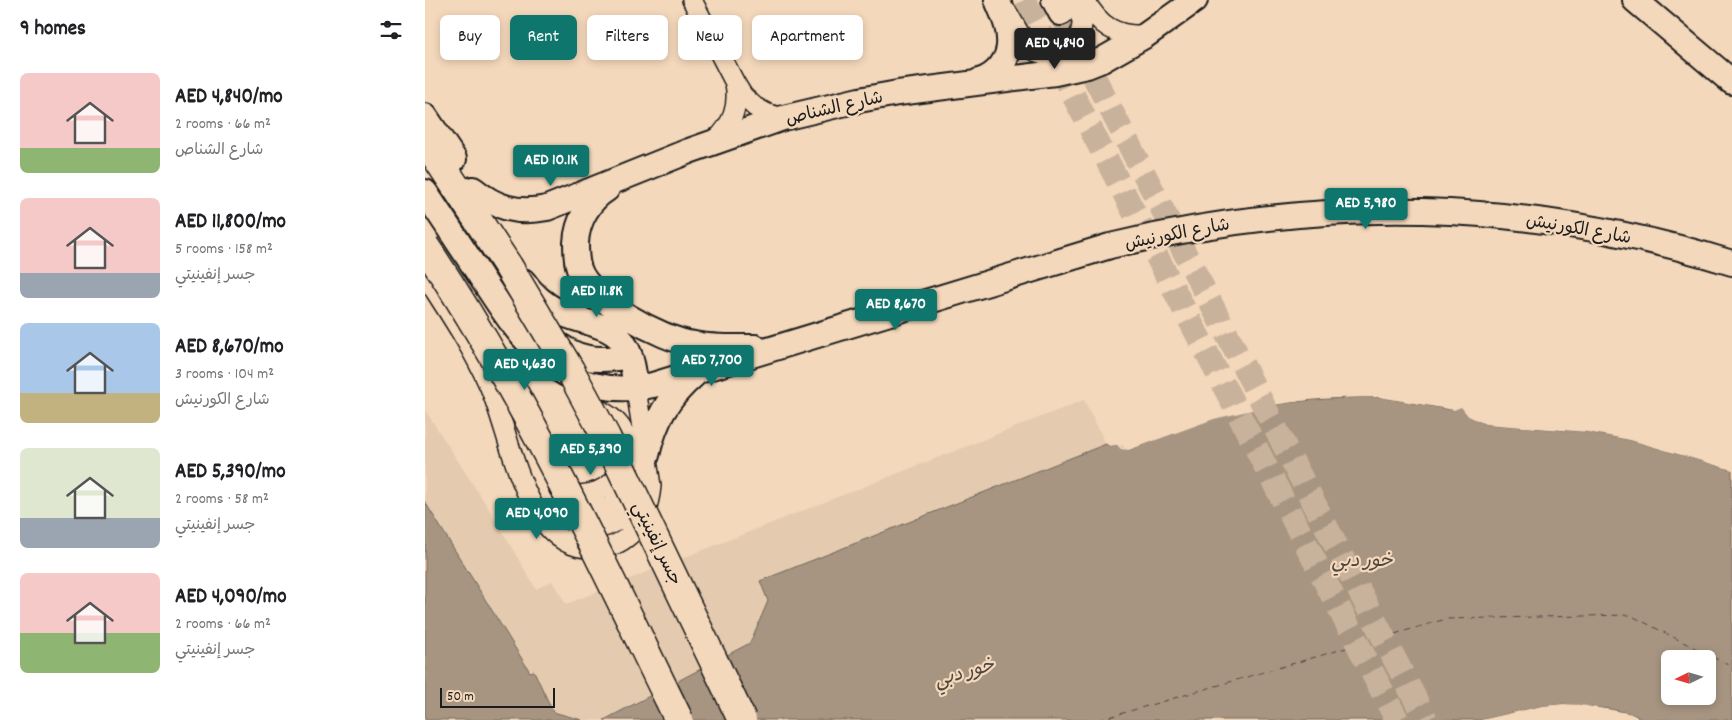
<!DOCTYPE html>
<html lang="en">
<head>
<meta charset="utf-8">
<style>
  :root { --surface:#fff; --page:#f2f2f2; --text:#202124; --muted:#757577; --accent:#0f766e }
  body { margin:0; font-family:Dekko,"Playpen Sans Arabic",sans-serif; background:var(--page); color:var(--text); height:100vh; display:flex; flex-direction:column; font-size:19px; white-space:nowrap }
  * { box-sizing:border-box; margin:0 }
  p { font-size:16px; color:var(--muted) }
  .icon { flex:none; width:28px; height:28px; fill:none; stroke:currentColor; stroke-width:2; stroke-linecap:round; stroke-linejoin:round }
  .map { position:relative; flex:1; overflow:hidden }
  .side { display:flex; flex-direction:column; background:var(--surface); width:425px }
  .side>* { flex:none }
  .hud { position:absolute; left:15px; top:15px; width:475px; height:45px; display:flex; gap:10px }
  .needle { width:32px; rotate:265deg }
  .controls { position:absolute; left:1236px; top:650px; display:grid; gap:10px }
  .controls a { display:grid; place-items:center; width:55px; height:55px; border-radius:8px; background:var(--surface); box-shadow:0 2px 8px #0003; font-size:25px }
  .scale { position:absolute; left:15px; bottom:12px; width:115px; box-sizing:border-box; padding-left:5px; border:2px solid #1c1c1c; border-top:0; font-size:14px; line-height:18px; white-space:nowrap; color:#1c1c1c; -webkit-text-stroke:4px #f4d8bb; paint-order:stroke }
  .price { position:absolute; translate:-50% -42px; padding:0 11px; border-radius:5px; background:var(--accent); color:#fff; font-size:16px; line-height:32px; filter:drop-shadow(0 1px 2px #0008) }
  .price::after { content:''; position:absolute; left:50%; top:30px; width:15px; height:11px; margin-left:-8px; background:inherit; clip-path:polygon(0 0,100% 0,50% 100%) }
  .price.current { background:#222; color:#fff }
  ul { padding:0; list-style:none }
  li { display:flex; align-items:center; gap:15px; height:125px; padding:0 20px }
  li span { display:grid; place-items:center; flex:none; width:140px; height:100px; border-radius:8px; color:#555 }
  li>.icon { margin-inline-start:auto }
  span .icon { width:60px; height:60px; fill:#fffc; stroke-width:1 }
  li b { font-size:21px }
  h2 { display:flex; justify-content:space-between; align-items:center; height:60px; padding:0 20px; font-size:21px }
  .chip { padding:0 18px; border-radius:8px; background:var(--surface); box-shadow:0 2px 8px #0003; font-size:18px; line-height:45px }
  .chip.current { background:var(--accent); color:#fff }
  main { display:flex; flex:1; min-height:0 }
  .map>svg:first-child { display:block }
  .built { fill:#e4caaf }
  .water { fill:#a79582; stroke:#6f6559; fill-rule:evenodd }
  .pier { fill:#f4d8bb }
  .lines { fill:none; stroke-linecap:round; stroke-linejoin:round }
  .ferry { stroke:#4d4640; stroke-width:1; stroke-dasharray:6 5; stroke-linecap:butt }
  .major-tunnel { stroke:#c9b29b; stroke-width:24; stroke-dasharray:24 12; stroke-linecap:butt }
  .minor-casing { stroke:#1c1c1c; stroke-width:22 }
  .major-casing { stroke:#1c1c1c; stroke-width:28 }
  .highway-casing { stroke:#1c1c1c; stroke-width:31 }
  .minor { stroke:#f4d8bb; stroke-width:19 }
  .major { stroke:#f4d8bb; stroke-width:24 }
  .highway { stroke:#f4d8bb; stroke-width:28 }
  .highway-bridge-casing { stroke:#1c1c1c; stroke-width:31; stroke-linecap:butt }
  .highway-bridge { stroke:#f4d8bb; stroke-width:28 }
  .labels { text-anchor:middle; stroke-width:4.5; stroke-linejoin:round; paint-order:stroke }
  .street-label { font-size:18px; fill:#1c1c1c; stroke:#f4d8bb }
  .water-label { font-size:19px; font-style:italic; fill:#4d4640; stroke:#f4d8bb }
</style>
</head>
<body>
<main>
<section class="side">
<h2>9 homes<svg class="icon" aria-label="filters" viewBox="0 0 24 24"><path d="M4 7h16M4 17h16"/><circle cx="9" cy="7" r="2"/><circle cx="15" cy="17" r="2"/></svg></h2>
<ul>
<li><span style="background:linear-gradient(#f6c9c9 75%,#8fb573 0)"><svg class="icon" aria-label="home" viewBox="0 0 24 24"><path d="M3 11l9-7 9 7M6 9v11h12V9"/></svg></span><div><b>AED 4,840/mo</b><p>2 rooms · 66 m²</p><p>شارع الشناص</p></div></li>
<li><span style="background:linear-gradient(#f6c9c9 75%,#9aa5b1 0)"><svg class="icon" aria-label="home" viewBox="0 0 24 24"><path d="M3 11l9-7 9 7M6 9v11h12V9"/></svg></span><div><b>AED 11,800/mo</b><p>5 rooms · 158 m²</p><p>جسر إنفينيتي</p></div></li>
<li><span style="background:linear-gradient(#a9c7e8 70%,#c2b280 0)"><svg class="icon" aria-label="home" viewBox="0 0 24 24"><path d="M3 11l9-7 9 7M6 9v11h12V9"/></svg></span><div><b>AED 8,670/mo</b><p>3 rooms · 104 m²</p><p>شارع الكورنيش</p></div></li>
<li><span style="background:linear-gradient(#dfe7d0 70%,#9aa5b1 0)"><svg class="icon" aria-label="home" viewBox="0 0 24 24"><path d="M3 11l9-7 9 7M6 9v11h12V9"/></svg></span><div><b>AED 5,390/mo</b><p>2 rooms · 58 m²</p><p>جسر إنفينيتي</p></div></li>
<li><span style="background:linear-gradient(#f6c9c9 60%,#8fb573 0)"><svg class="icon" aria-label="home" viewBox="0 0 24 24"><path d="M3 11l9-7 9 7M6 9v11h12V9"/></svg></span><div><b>AED 4,090/mo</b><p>2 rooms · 66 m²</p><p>جسر إنفينيتي</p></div></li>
</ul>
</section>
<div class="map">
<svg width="1307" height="720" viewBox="0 0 1307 720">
  <rect width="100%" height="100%" fill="#f4d8bb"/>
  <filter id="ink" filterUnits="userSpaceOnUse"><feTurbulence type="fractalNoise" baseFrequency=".02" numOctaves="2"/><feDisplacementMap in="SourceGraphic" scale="10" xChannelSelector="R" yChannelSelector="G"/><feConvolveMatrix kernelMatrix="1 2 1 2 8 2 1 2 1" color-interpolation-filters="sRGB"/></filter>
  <g filter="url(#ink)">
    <path class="built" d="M 659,400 L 681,444 L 335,581 L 343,601 L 326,643 L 179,720 L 157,720 L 128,712 L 109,671 L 105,672 L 0,502 L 0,410 L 64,509 L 111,589 L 127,581 L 141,604 Z"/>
    <path class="water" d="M 954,397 L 1028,410 L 1036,406 L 1043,416 L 1060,424 L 1162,432 L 1205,440 L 1307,470 L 1307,720 L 1218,720 L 1208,714 L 1185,709 L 1139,704 L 1117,706 L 1056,720 L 179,720 L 325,643 L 343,601 L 335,581 L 681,444 L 684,446 L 692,445 L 704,450 C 732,440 759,429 787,419 C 841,402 898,398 954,397 ZM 1245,659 L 1282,659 L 1282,696 L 1245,696 Z
      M 0,502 L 105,672 L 109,671 L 128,712 L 157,720 L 0,720 Z"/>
    <path class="pier" d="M 954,394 L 1028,408 L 1037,404 L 1044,414 L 1061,422 L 1162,429 L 1205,438 L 1307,467 L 1307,470 L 1205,440 L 1162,432 L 1060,424 L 1043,416 L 1036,407 L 1029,410 L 954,397 L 896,398 L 848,405 L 789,419 L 704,450 L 696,449 L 692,445 L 684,446 L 680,441 L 685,444 L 692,443 L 697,447 L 704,448 L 788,416 L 848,402 L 896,396 Z
      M 1139,704 L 1156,705 L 1208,714 L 1198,714 L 1155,707 L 1139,706 L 1117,709 L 1067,720 L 1056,720 L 1117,706 Z"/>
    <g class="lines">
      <path class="ferry" d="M 674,720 L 1021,619 L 1205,615 L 1307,667"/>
      <path class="major-tunnel" d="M 599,0 L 972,720
        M 636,13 L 1001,720"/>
      <defs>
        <path id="minor" d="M 267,0 L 310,83 L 318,96 L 330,107 L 343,114 L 358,118
          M 660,0 C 674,26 691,37 721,35
          M 582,12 C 590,24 598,45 612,52 C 631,60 658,44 657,22 C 656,15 652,7 650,0
          M 291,140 C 308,124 314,106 310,83
          M 0,275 C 22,310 46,345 63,383 C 85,429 98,543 161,548 C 174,550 190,547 201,538 C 218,525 224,507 226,486 L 211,389
          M 134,489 C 160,503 190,489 201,463
          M 142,505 C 166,516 197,512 203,481 C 205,473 203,467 203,459 C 203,448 203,439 197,429 C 189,416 177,412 164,404
          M 151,531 C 179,532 205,519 217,492"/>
        <path id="major" d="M 629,0 L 636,13
          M 1210,0 L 1307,82
          M 554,81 C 572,76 586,58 584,39 C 584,25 577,12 572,0
          M 0,116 L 29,159
          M 48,189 C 71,208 92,214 122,208 L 264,151 L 358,118 L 434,100 L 473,93 L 630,73 L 662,66 L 677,60 L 721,35 L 770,0
          M 182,189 C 164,200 152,221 151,243 C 151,251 151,261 154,269 C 164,300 237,340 269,344 C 289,348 309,347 330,347
          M 0,192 C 18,219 36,246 54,274 C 97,341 138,404 228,385 L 685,246 C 898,195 1097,198 1307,263
          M 98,281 C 107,294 120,305 134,312 C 155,323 189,323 201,347 C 208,360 209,375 211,389
          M 125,338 C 151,361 172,362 205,356
          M 222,455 C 230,421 242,398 269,375"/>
        <path id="highway" d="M 0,140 L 83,266"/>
      </defs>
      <use href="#minor" class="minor-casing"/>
      <use href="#major" class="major-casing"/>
      <use href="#highway" class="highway-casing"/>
      <use href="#minor" class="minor"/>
      <use href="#major" class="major"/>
      <use href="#highway" class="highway"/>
      <defs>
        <path id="highway-bridge" d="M 0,246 C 100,395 175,559 254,720
          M 83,266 L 145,370 L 181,437 L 317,720"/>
      </defs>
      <use href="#highway-bridge" class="highway-bridge-casing"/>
      <use href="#highway-bridge" class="highway-bridge"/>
    </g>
  </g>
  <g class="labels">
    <g class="street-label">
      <text transform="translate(409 107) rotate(-13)" y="6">شارع الشناص</text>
      <text transform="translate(1154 228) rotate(10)" y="6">شارع الكورنيش</text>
      <text transform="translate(752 233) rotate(-11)" y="6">شارع الكورنيش</text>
      <text transform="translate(233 543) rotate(64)" y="6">جسر إنفينيتي</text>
    </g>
    <g class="water-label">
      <text x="937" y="566">خور دبي</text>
      <text transform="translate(539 671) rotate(-16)" y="7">خور دبي</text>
    </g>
  </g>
</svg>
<div class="controls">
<a><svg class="needle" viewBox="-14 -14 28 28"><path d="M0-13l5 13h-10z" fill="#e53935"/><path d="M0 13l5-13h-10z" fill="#757577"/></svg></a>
</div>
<div class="scale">50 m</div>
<b class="price current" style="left:630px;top:70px">AED 4,840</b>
<b class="price" style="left:126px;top:187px">AED 10.1K</b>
<b class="price" style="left:941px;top:230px">AED 5,980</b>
<b class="price" style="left:172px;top:318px">AED 11.8K</b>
<b class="price" style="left:471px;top:331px">AED 8,670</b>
<b class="price" style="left:287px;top:387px">AED 7,700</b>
<b class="price" style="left:100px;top:391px">AED 4,630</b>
<b class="price" style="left:166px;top:476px">AED 5,390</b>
<b class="price" style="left:112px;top:540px">AED 4,090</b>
<div class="hud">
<a class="chip">Buy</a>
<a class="chip current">Rent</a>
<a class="chip">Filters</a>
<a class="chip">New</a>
<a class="chip">Apartment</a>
</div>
</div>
</main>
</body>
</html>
